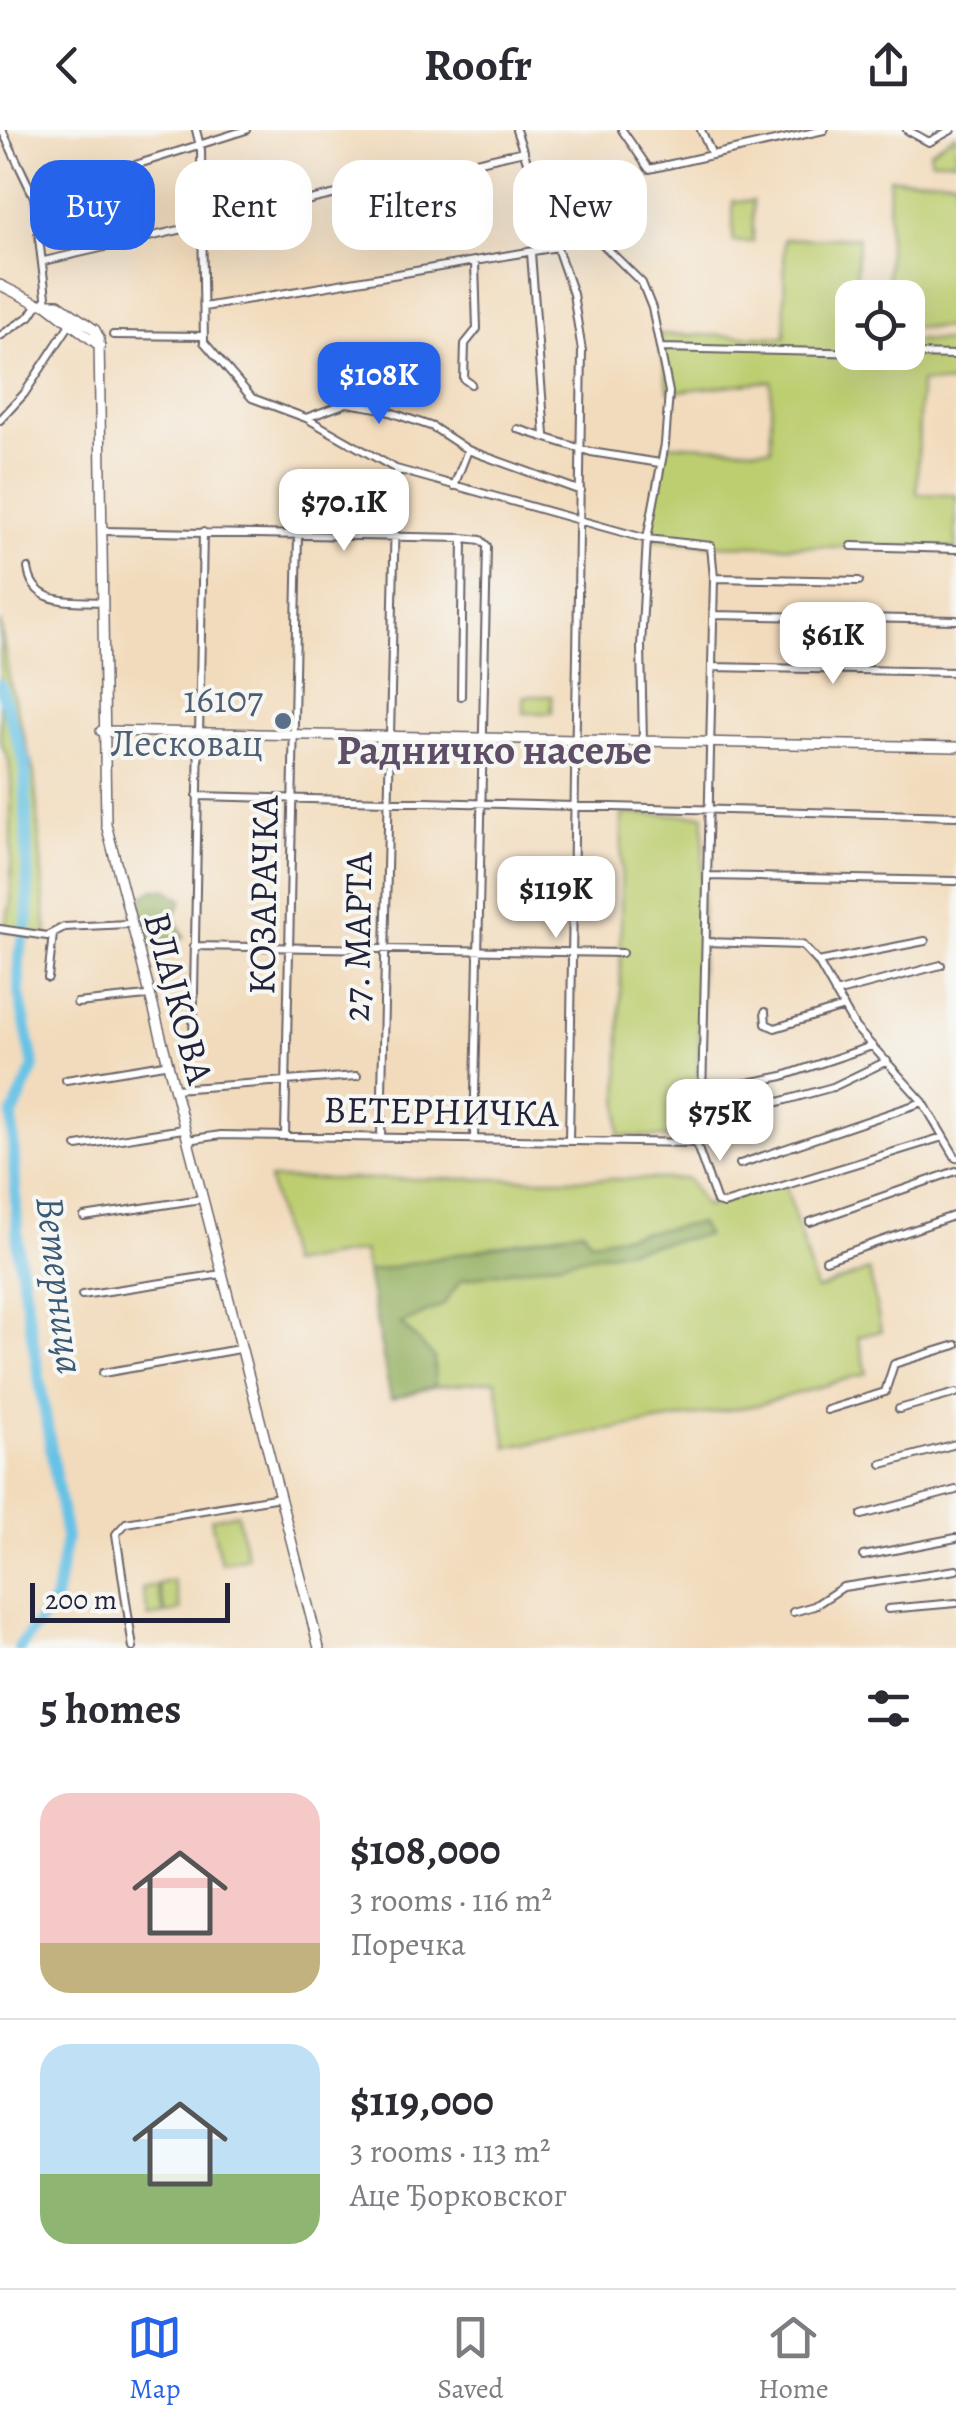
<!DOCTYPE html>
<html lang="en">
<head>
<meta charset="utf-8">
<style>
  :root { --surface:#fff; --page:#f7f7f7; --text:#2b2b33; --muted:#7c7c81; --line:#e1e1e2; --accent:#2563eb }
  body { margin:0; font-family:Alegreya,serif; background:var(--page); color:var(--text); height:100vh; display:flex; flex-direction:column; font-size:38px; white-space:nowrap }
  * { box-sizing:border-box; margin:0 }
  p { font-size:32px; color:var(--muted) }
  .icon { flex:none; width:55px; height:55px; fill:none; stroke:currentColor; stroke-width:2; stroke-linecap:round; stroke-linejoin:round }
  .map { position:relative; height:1518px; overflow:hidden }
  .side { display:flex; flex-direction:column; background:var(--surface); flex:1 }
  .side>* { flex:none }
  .hud { position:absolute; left:30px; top:30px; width:898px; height:90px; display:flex; gap:20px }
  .tools { position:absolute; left:835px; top:150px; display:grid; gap:20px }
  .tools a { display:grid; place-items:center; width:90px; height:90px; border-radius:20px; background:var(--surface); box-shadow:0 10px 40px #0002; font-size:50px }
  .scale { position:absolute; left:30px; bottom:25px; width:200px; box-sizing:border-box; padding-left:10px; border:5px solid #22223b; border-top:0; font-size:28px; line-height:35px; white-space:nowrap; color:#22223b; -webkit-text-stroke:8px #f6f6f2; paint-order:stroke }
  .price { position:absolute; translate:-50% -85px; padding:0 22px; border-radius:20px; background:#fff; color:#222; font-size:32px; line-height:65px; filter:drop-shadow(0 2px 5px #0008) }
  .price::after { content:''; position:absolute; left:50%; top:60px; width:30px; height:22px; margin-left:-15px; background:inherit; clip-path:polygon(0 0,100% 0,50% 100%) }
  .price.current { background:var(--accent); color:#fff }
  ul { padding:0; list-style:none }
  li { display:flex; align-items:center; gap:30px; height:250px; padding:0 40px }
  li+li { border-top:2px solid var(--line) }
  li span { display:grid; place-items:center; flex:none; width:280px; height:200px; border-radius:30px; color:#555 }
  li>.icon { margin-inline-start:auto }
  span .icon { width:120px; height:120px; fill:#fffc; stroke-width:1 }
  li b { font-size:42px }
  h2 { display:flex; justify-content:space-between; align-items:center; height:120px; padding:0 40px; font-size:42px }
  .tag { padding:0 35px; border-radius:30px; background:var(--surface); box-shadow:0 10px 40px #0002; font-size:35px; line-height:90px }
  .tag.current { background:var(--accent); color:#fff }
  header { display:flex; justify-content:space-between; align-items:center; height:130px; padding:0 40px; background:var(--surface); font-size:45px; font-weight:700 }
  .tab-bar { display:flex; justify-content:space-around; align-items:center; height:140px; border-top:2px solid var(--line); background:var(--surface); font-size:28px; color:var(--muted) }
  .tab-bar a { display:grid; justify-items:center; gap:5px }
  .tab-bar .current { color:var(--accent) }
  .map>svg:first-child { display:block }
  .green { fill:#bdce71; stroke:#707856; stroke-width:2.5 }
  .forest { fill:#96b163; stroke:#5c6a4f; stroke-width:2.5 }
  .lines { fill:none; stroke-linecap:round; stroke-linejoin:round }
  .river { stroke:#67c2e5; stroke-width:12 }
  .street-casing { stroke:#6b6368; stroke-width:10 }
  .secondary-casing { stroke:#6b6368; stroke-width:12 }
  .street { stroke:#fff; stroke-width:6 }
  .secondary { stroke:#fff; stroke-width:9 }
  .service-dot { fill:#5c6f8a; stroke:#f6f6f2; stroke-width:4 }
  .labels { text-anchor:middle; stroke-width:8; stroke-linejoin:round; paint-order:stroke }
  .service-label { font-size:38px; fill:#4e5e75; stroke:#f6f6f2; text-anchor:end }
  .street-label { font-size:38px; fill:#22223b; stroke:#f6f6f2 }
  .water-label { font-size:40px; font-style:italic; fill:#3a5a76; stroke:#f6f6f2 }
  .quarter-label { font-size:42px; font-weight:bold; fill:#5f4e67; stroke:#f6f6f2 }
</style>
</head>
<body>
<header><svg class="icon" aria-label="back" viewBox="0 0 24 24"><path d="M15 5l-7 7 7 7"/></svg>Roofr<svg class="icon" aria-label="share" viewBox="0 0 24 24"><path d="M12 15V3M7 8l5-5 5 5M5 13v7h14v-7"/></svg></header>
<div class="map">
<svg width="956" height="1518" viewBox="0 0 956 1518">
  <rect width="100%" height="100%" fill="#f6f6f2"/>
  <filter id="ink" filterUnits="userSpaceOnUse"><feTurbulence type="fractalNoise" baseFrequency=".01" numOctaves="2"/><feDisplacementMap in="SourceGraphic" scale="20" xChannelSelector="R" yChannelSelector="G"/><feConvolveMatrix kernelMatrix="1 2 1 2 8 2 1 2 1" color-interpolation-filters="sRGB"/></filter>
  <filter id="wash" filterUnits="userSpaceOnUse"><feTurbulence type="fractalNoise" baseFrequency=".0048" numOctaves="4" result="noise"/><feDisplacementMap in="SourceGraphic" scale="40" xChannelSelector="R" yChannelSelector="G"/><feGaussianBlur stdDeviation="2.25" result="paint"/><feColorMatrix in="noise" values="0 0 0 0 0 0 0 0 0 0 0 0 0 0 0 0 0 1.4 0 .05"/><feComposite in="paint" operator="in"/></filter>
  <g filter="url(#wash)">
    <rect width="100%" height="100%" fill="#f2dbbc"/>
    <path class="green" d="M 956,4 L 956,30 L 931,30 L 930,21 Z
      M 889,48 L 956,49 L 956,198 L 908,197 L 908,168 L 887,167 Z
      M 733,71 L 753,71 L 753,112 L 733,112 Z
      M 858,107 L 852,222 L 908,222 L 908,210 L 956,211 L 956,254 L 920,252 L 917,364 L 956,365 L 956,419 L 716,415 L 647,409 L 665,314 L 771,319 L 771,251 L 669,262 L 658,204 L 785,207 L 784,109 Z
      M 0,492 L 9,550 L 34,643 L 47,806 L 4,800 L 11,771 L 11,653 L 9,631 L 0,611 Z
      M 524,566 L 552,566 L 552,583 L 524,583 Z
      M 622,684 L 704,685 L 697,1002 L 691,1008 L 619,1006 Z
      M 269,1049 L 688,1049 L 705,1077 L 785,1052 L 816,1160 L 869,1140 L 881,1201 L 858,1207 L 867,1243 L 758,1275 L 507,1317 L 496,1250 L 435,1256 L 391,1269 L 363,1121 L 289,1134 Z
      M 237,1383 L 247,1427 L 221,1433 L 211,1389 Z
      M 173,1450 L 181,1480 L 166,1484 L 158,1454 Z
      M 157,1455 L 164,1484 L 149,1488 L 142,1458 Z"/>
    <path class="forest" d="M 154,759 L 168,760 L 182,770 L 174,786 L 184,807 L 165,817 L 139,809 L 140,797 L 132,786 L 144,766 Z
      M 699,1093 L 706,1105 L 461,1150 L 443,1175 L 401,1194 L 434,1227 L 435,1256 L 391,1269 L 367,1142 L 583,1099 L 590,1111 Z"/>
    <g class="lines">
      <path class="river" d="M 0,555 L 25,632 L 28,788 L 19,825 L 19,864 L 34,937 L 12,986 L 18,1122 L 66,1408 L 55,1471 L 19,1518"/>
    </g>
  </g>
  <g filter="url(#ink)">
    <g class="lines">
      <defs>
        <path id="street" d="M 2,0 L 34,67 L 47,175
          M 196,0 L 201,20 L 204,212 L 252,268 L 306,288 L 396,339 L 647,409 L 711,416 L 714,448 L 859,451
          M 516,0 L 573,164 L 582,221 L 569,1011
          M 622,0 L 649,39 L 824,0
          M 701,0 L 712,25
          M 907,0 L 929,12 L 951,0
          M 34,67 L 246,0
          M 542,76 L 564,76 L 642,153 L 652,178 L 669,262 L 665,314 L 647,409 L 641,516 L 643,613
          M 531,123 L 545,305
          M 44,131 L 524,21
          M 204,177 L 557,117
          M 113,205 L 204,206
          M 0,206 L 30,186 L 38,174
          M 661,218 L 956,225
          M 471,254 L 464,249 L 465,214 L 477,199 L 475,133
          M 306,288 L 347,273 L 378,278 L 433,297 L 468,320 L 581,361
          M 0,290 L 24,264 L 70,194
          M 518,299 L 591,322 L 660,333
          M 454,356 L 468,320
          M 103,401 L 463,408 L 461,566
          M 463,408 L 481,410 L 487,416 L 474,1009
          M 852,416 L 956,419
          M 28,438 C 33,477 72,470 102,472
          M 714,448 L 702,969 L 701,1003 L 696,1013 L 717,1072 L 724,1074 L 943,1007
          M 714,485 L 956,490
          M 712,537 L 956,542
          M 197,666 L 956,686
          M 707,746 L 956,751
          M 0,799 L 47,806 L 64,797 L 128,794
          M 706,812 L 802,815 L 818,832 L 855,897 L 923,972 L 956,1028
          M 194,816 L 622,823
          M 818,832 L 925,811
          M 48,848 L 53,804
          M 835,863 L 941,835
          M 77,873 L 147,866
          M 765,882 L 766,894 L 775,898 L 844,877
          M 193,913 L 203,402
          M 66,950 L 164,934
          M 174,959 L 357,946
          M 702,962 L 783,946 L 872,916
          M 739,983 L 833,957 L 887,931
          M 285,1005 L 298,405
          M 381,1007 L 396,339
          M 187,1010 L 221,1005 L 696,1013
          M 77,1016 L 183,999
          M 740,1034 L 923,972
          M 84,1087 L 201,1069
          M 810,1092 L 956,1041
          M 826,1130 L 956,1085
          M 82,1165 L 222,1144
          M 103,1243 L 239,1219
          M 899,1279 L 956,1263
          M 827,1280 L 885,1262 L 894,1234 L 956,1215
          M 882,1334 L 956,1314
          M 862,1385 L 956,1360
          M 863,1426 L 956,1408
          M 888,1479 L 956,1473
          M 793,1482 L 814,1476 L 843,1457 L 956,1440
          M 133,1518 L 116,1404 L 126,1393 L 280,1367"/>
        <path id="secondary" d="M 0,155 L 38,174 L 58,174 L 95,200 L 99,208 L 106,694 L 319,1518
          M 47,175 L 100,216
          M 101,601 L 956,617"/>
      </defs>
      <use href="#street" class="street-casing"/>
      <use href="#secondary" class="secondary-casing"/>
      <use href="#street" class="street"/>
      <use href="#secondary" class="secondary"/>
    </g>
  </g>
  <circle class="service-dot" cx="283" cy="591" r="10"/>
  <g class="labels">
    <g class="service-label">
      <text x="263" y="582">16107<tspan x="263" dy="44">Лесковац</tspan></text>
    </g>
    <g class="street-label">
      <text transform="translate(263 765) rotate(-89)" y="13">КОЗАРАЧКА</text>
      <text transform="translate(357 807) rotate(-89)" y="13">27. МАРТА</text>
      <text transform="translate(179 868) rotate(75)" y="13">ВЛАЈКОВА</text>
      <text transform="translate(441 981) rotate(1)" y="13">ВЕТЕРНИЧКА</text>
    </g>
    <g class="water-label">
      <text transform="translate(61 1155) rotate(83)" y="14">Ветерница</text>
    </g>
    <g class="quarter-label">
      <text x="494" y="634">Радничко насеље</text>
    </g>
  </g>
</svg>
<div class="tools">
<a><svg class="icon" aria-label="locate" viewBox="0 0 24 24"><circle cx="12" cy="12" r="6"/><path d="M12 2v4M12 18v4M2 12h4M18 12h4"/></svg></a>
</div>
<div class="scale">200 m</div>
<b class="price current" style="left:379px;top:297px">$108K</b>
<b class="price" style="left:344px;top:424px">$70.1K</b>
<b class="price" style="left:833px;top:557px">$61K</b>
<b class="price" style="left:556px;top:811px">$119K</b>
<b class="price" style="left:720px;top:1034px">$75K</b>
<div class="hud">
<a class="tag current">Buy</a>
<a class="tag">Rent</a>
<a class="tag">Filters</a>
<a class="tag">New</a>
</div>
</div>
<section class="side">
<h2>5 homes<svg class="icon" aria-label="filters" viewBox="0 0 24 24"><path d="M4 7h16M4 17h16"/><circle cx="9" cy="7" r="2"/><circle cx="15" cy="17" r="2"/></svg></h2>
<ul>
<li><span style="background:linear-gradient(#f6c9c9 75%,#c2b280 0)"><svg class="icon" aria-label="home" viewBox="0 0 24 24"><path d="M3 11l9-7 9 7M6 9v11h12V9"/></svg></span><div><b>$108,000</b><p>3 rooms · 116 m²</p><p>Поречка</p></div></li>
<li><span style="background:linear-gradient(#bfe0f5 65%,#8fb573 0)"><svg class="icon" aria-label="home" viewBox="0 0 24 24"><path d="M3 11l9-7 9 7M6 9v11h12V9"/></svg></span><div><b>$119,000</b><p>3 rooms · 113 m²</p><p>Аце Ђорковског</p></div></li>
</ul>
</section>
<nav class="tab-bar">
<a class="current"><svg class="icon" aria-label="map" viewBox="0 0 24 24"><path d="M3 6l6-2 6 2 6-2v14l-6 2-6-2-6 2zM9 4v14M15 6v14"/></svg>Map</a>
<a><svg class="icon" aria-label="saved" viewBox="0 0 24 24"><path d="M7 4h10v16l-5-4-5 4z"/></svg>Saved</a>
<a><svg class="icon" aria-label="home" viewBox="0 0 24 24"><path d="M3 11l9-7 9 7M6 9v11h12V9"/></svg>Home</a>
</nav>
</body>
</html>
